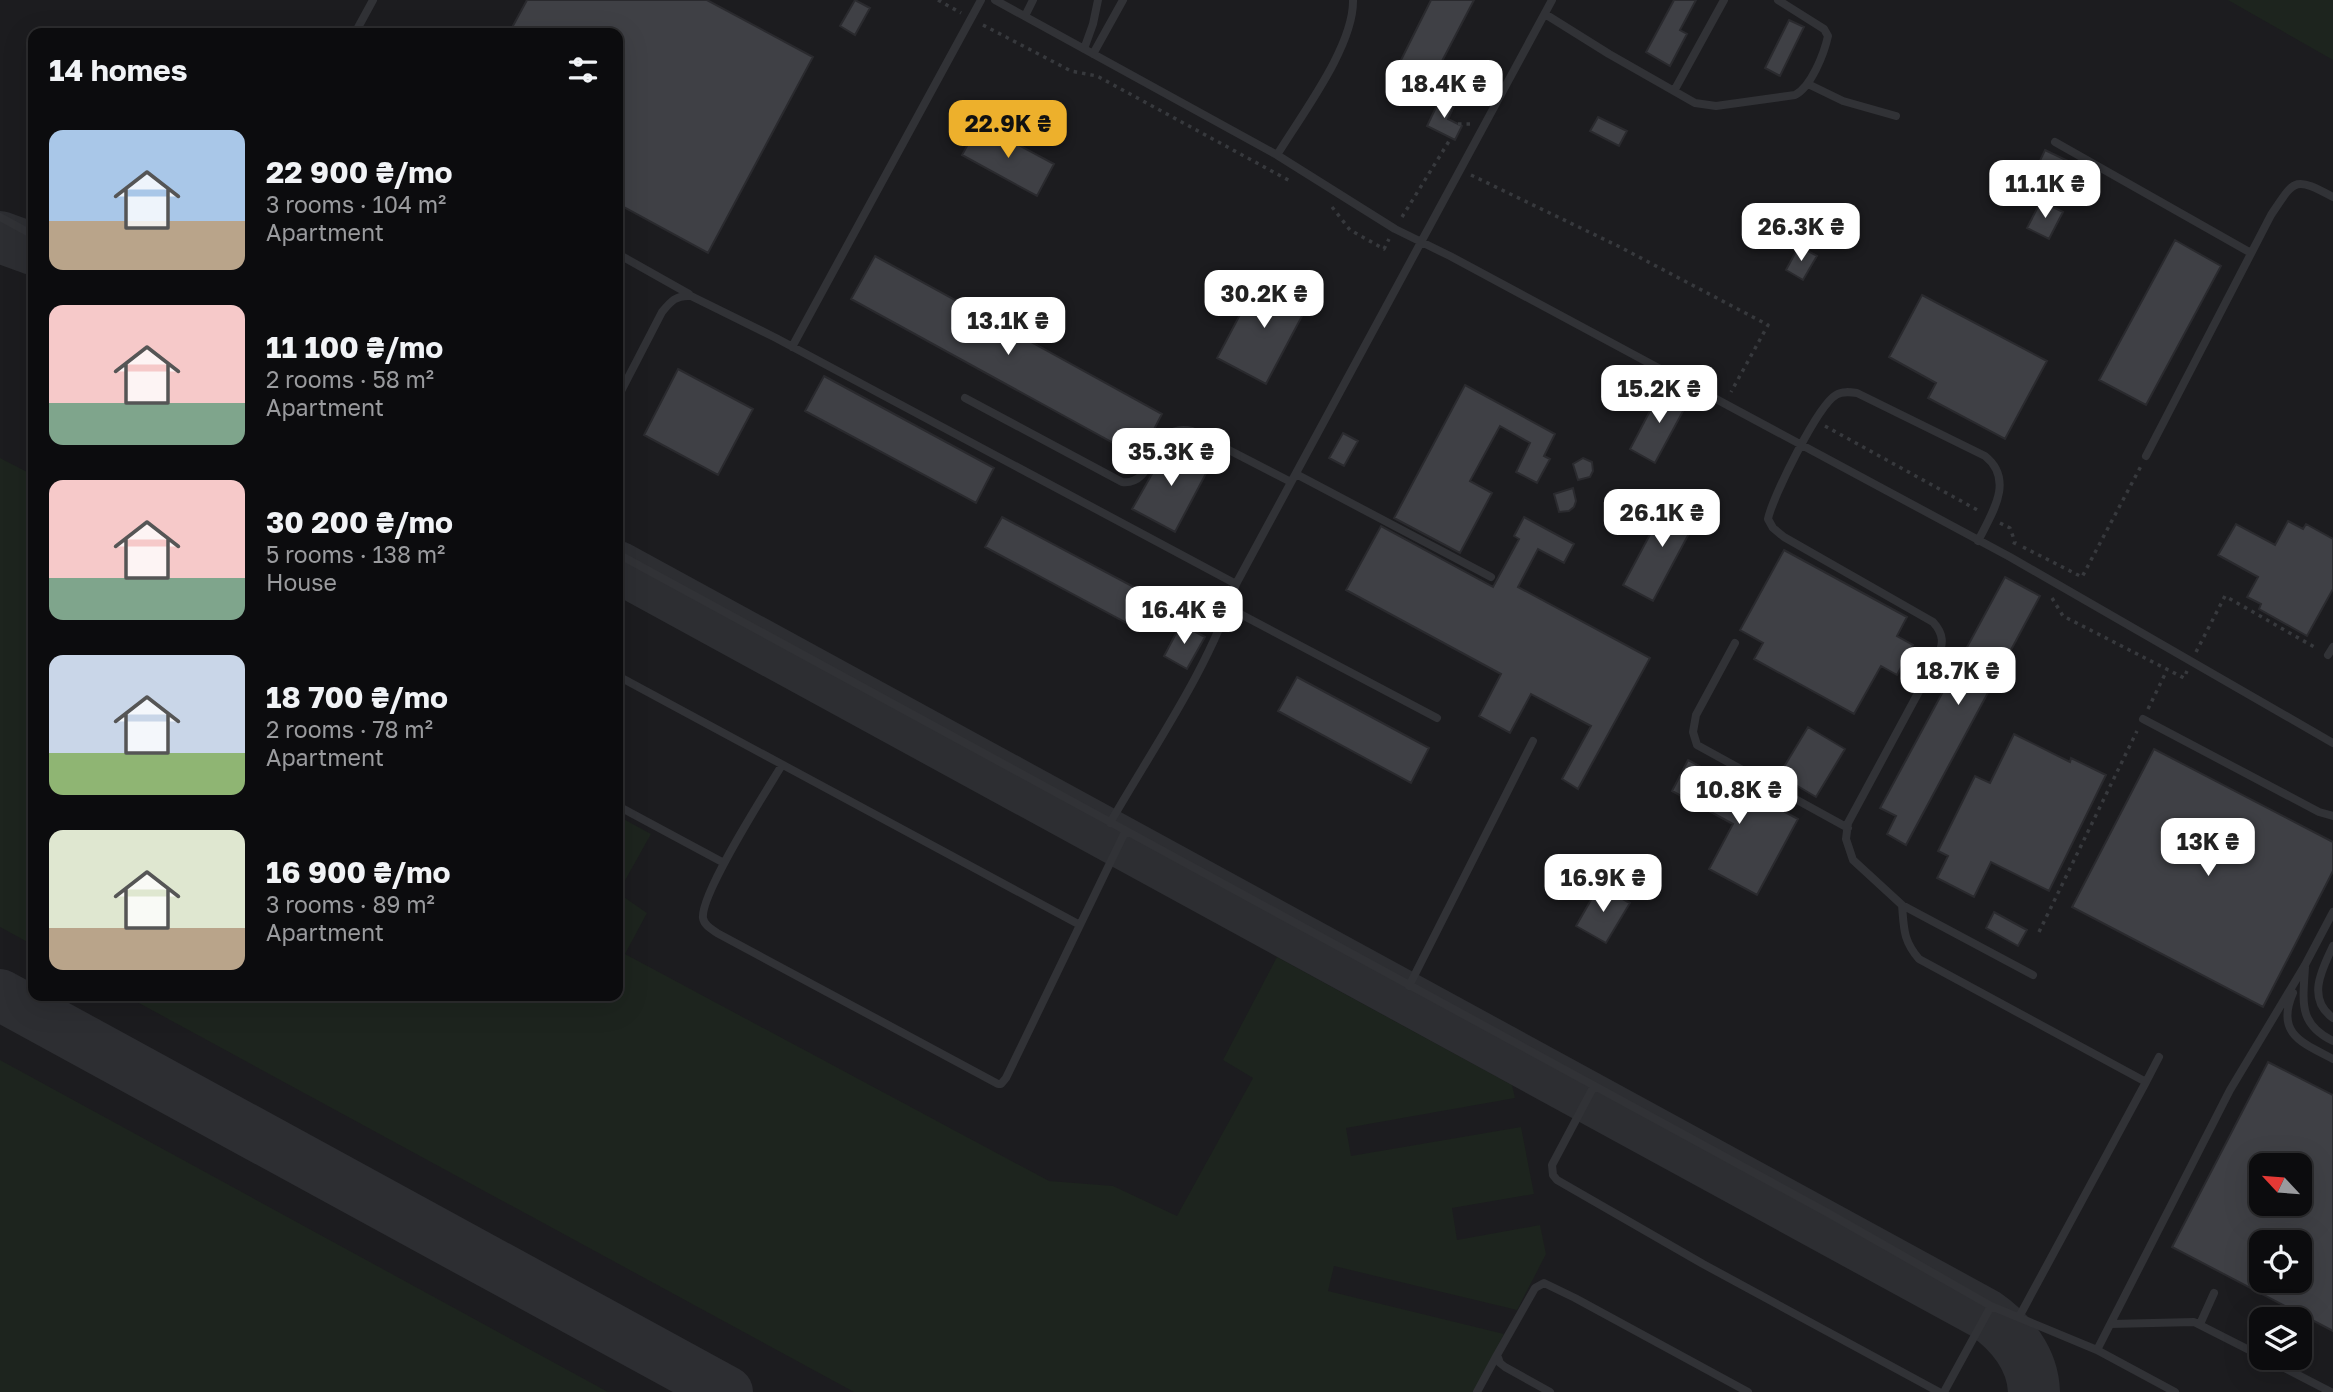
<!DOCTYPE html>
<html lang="en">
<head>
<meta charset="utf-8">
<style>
  :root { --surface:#0c0c0e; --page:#1a1a1c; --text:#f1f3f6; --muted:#9a9b9e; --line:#2c2c2e; --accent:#edb02c }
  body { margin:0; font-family:"Golos Text",sans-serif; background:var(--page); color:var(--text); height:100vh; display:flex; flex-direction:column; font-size:26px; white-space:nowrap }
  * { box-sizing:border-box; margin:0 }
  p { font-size:23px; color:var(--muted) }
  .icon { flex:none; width:38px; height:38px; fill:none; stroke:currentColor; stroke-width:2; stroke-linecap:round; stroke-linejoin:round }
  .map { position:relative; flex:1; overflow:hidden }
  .details { position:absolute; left:28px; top:28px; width:595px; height:973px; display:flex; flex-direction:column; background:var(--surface); border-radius:14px; box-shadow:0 7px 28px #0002,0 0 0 2px var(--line) }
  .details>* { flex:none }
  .needle { width:46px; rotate:296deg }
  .controls { position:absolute; left:2249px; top:1153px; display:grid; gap:14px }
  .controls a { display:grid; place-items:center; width:63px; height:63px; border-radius:14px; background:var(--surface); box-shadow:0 7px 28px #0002,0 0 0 2px var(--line); font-size:35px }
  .price { position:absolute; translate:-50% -60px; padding:0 16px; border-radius:14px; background:#fff; color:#222; font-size:23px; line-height:46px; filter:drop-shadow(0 2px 4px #0008) }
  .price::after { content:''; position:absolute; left:50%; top:42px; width:21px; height:16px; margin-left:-10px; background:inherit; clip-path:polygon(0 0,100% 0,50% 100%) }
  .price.on { background:var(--accent); color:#111 }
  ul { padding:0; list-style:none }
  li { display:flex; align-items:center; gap:21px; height:175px; padding:0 21px }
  li span { display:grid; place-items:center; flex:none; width:196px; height:140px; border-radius:14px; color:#555 }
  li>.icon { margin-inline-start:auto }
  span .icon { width:84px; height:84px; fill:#fffc; stroke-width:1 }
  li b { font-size:30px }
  h2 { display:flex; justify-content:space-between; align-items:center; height:84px; padding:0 21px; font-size:30px }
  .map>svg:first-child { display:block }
  .built { fill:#1c1c1f; fill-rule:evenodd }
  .green { fill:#1d241e }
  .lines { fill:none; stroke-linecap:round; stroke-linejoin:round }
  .taxiway { stroke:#2d2e32; stroke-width:52 }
  .building { fill:#3f4045; stroke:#2a2a2e; stroke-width:2; fill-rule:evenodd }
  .path { stroke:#37393d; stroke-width:3.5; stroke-dasharray:3.5 5; stroke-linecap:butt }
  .service { stroke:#313236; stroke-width:8 }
</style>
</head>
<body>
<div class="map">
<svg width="2333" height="1392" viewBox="0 0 2333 1392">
  <rect width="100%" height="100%" fill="#101012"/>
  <path class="built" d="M 0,0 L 2333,0 L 2333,1392 L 0,1392 ZM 33,33 L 618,33 L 618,996 L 33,996 ZM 2261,1166 L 2300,1166 L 2300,1204 L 2261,1204 ZM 2261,1242 L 2300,1242 L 2300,1281 L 2261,1281 ZM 2261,1320 L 2300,1320 L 2300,1358 L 2261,1358 Z"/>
  <path class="green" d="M 2228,0 L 2333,0 L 2333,60 Z
    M 0,458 L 33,475 L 33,945 L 0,927 Z
    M 618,816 L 651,834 L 618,893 L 647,913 L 625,954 L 1049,1181 L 1113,1186 L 1177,1216 L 1253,1078 L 1223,1060 L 1277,957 L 1512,1085 L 1515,1098 L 1346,1128 L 1351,1156 L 1521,1127 L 1534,1194 L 1452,1208 L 1457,1240 L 1540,1225 L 1546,1254 L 1517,1310 L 1334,1266 L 1328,1291 L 1504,1334 L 1474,1392 L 854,1392 L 126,996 L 618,996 Z
    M 0,1060 L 608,1392 L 0,1392 Z"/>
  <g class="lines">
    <path class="taxiway" d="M 0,237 L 33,249
      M 618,567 L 1985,1314 C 2011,1332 2033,1359 2034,1392
      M 0,995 L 727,1392"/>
  </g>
  <path class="building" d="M 527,0 L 707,0 L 813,57 L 708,253 L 618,204 L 618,33 L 509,33 Z
    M 855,0 L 870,8 L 855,35 L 840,26 Z
    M 1431,0 L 1474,0 L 1429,86 L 1397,68 Z
    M 1674,0 L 1696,0 L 1680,30 L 1687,34 L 1670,66 L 1646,52 Z
    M 1789,20 L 1804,27 L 1780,76 L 1765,68 Z
    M 1441,97 L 1455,104 L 1448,119 L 1462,126 L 1455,140 L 1427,126 Z
    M 1598,117 L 1627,131 L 1619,146 L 1590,131 Z
    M 979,124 L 1054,164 L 1037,196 L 962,155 Z
    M 2045,150 L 2070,162 L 2062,179 L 2037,167 Z
    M 2041,201 L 2063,212 L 2049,239 L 2027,228 Z
    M 2175,240 L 2221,266 L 2146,405 L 2099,380 Z
    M 1799,246 L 1817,256 L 1803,280 L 1786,270 Z
    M 875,256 L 1162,414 L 1151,435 L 1157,438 L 1144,460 L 851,299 Z
    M 1261,275 L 1310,301 L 1266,384 L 1217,358 Z
    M 1922,295 L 2047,361 L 2005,439 L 1928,398 L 1936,383 L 1889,357 Z
    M 678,369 L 753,409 L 718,475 L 644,435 Z
    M 824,376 L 994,468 L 976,503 L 805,411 Z
    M 1465,385 L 1555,434 L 1544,456 L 1550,459 L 1537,483 L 1516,472 L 1530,443 L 1500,426 L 1470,481 L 1492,493 L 1460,553 L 1394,518 Z
    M 1662,388 L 1688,402 L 1655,463 L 1630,449 Z
    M 1343,433 L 1358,441 L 1344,466 L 1329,458 Z
    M 1169,444 L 1210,466 L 1175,532 L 1132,509 Z
    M 1583,458 L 1592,462 L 1593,471 L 1590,477 L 1578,480 L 1573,464 Z
    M 1573,488 L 1576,501 L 1574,507 L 1569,511 L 1559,512 L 1554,494 Z
    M 1670,497 L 1700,513 L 1653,601 L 1623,585 Z
    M 1002,517 L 1147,594 L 1130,625 L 985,547 Z
    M 1524,517 L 1574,544 L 1564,563 L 1538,549 L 1518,587 L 1650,658 L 1578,789 L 1562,779 L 1591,726 L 1531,694 L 1510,733 L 1479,716 L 1501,674 L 1346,590 L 1381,526 L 1493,587 L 1519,539 L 1514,536 Z
    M 2288,521 L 2303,529 L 2306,524 L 2333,539 L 2333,589 L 2307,636 L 2259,609 L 2261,604 L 2247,597 L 2258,577 L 2218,555 L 2236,524 L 2275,545 Z
    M 1784,550 L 1907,617 L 1897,636 L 1913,645 L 1897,675 L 1881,666 L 1854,714 L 1754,659 L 1763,643 L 1740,630 Z
    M 2005,577 L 2040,596 L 1906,845 L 1887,834 L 1896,816 L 1880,808 Z
    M 1181,624 L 1205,637 L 1187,669 L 1164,656 Z
    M 1297,677 L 1429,748 L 1411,783 L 1278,711 Z
    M 1808,727 L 1845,749 L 1816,797 L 1779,775 Z
    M 2014,734 L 2070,762 L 2071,758 L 2106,775 L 2049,891 L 1991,862 L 1974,897 L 1937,878 L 1948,856 L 1938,851 L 1975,776 L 1990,783 Z
    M 2154,749 L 2333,842 L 2333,871 L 2263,1007 L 2072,907 Z
    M 1688,760 L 1798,819 L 1757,895 L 1709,869 L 1733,824 L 1672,791 Z
    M 1599,886 L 1630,903 L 1606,943 L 1576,926 Z
    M 1994,912 L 2027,930 L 2018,946 L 1986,928 Z
    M 2268,1062 L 2333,1095 L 2333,1331 L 2172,1247 ZM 2261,1166 L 2300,1166 L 2300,1204 L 2261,1204 ZM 2261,1242 L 2300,1242 L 2300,1281 L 2261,1281 Z"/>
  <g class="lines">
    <path class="path" d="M 938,0 L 961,13
      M 983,25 L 1071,71 L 1097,76 L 1290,181
      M 1458,124 L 1470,124
      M 1471,175 L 1620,247 L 1768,325 L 1731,392
      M 1332,207 L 1350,230 L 1384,249 L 1389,239
      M 1402,217 L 1451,138
      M 1825,426 L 1981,512
      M 2000,523 L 2010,528 L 2015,542 L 2013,546
      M 2023,547 L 2082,577 L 2141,466
      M 2052,598 L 2063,616 L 2184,678 L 2187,671
      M 2196,652 L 2225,596 L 2316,648
      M 2148,709 L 2167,670
      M 2039,932 L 2137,731"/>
    <path class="service" d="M 995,0 L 1277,155 L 1395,229 L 1450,256 L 2010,557 L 2333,743
      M 1545,14 L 1609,54 L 1695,103 L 1716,106 L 1795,95 C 1811,87 1824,54 1828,36 L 1824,29 L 1778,0
      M 1025,16 L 1033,0
      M 355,33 L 373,0
      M 1084,49 L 1093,24 L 1098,0
      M 1093,54 L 1123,0
      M 1808,84 L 1843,101 L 1896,116
      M 1674,91 L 1724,0
      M 2055,142 L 2251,253
      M 1277,155 C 1302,114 1354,46 1353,0
      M 0,217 L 33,235
      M 618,254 L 689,294
      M 792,347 L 981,0
      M 618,397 L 662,312 C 671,301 676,295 691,296 L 776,338 L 1236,584
      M 965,398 L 1122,482 C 1159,486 1148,421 1192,431 L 1291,482
      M 2146,456 L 2271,215 C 2295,179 2294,176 2333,197
      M 1296,474 L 1491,577
      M 1978,541 C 1992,513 2015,480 1985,456 L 1857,393 C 1850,392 1842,391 1836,395 C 1818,405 1772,498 1768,519 L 1773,528 L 1784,537 L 1933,622 C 1944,634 1944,644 1937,658 L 1848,823 L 1846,839 L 1853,860 L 1902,905 L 2033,975
      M 618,554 L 1828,1213 L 1991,1306
      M 1229,608 L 1437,718
      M 1735,643 L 1696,715 L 1693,732 L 1697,745 L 1848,828
      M 2328,655 L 2333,647
      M 618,676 L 1080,925
      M 2143,719 L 2319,812 L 2333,816
      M 782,765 C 767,790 700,894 703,918 C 704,925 711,929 717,933 L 998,1084 L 1001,1084 L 1006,1078 L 1125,832
      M 618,806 L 724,863
      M 1110,823 C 1153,748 1210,667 1236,584 L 1552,0
      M 1902,905 C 1904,929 1903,940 1919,959 L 2146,1082 L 2019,1317
      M 2333,946 C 2322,969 2306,999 2333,1018
      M 2305,967 C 2303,1002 2298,1024 2333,1041
      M 1409,986 L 1533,741
      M 2293,993 C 2275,1034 2303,1043 2333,1059
      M 2146,1082 L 2159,1057
      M 1594,1086 L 1552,1165 L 1553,1175 L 1557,1180 L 1703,1264 L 1939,1392
      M 2111,1324 L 2194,1322 L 2261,1356
      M 2200,1324 L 2214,1293
      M 2300,1332 L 2304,1323
      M 2097,1350 L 2230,1090 L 2305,965 L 2333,912
      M 2265,1358 L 2331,1392
      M 1477,1392 L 1497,1355
      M 1550,1392 L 1505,1367 L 1500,1363 L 1497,1355 L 1535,1288 L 1544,1283 L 1575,1298 L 1748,1392
      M 1944,1392 L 1991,1306 L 2097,1350 L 2175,1392"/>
  </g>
</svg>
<div class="controls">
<a><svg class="needle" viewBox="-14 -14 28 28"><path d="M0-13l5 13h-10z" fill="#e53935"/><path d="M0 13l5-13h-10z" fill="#9a9b9e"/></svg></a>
<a><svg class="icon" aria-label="locate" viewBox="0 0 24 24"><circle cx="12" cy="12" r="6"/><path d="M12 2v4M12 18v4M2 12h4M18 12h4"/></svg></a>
<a><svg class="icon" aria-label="layers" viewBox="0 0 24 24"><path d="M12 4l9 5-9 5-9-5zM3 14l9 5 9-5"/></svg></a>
</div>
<b class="price" style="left:1444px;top:120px">18.4K ₴</b>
<b class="price on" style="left:1008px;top:160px">22.9K ₴</b>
<b class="price" style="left:2045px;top:220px">11.1K ₴</b>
<b class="price" style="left:1801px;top:263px">26.3K ₴</b>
<b class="price" style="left:1264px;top:330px">30.2K ₴</b>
<b class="price" style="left:1008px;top:357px">13.1K ₴</b>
<b class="price" style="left:1659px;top:425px">15.2K ₴</b>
<b class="price" style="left:1171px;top:488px">35.3K ₴</b>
<b class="price" style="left:1662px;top:549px">26.1K ₴</b>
<b class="price" style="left:1184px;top:646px">16.4K ₴</b>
<b class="price" style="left:1958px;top:707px">18.7K ₴</b>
<b class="price" style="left:1739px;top:826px">10.8K ₴</b>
<b class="price" style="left:2208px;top:878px">13K ₴</b>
<b class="price" style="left:1603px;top:914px">16.9K ₴</b>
<section class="details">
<h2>14 homes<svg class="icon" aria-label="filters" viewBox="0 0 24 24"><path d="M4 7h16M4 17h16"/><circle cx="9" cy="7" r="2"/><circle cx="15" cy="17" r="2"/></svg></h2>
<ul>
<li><span style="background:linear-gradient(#a9c7e8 65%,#b9a48a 0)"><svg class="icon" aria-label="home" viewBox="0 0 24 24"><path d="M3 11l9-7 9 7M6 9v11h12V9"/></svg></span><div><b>22 900 ₴/mo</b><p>3 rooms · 104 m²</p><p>Apartment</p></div></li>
<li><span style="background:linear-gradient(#f6c9c9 70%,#7fa58c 0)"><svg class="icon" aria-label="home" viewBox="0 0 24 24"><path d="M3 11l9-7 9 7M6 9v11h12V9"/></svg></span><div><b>11 100 ₴/mo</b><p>2 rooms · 58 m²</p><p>Apartment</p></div></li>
<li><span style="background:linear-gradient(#f6c9c9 70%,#7fa58c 0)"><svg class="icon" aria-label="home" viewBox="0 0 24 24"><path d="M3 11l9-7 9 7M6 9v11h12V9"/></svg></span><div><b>30 200 ₴/mo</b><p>5 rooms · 138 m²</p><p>House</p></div></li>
<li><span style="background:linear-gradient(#c9d6e8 70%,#8fb573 0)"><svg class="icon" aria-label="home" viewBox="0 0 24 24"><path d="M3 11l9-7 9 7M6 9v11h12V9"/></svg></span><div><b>18 700 ₴/mo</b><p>2 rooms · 78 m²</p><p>Apartment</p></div></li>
<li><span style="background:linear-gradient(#dfe7d0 70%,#b9a48a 0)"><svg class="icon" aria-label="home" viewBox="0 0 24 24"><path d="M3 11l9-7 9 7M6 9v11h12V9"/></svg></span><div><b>16 900 ₴/mo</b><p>3 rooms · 89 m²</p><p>Apartment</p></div></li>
</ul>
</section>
</div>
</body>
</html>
